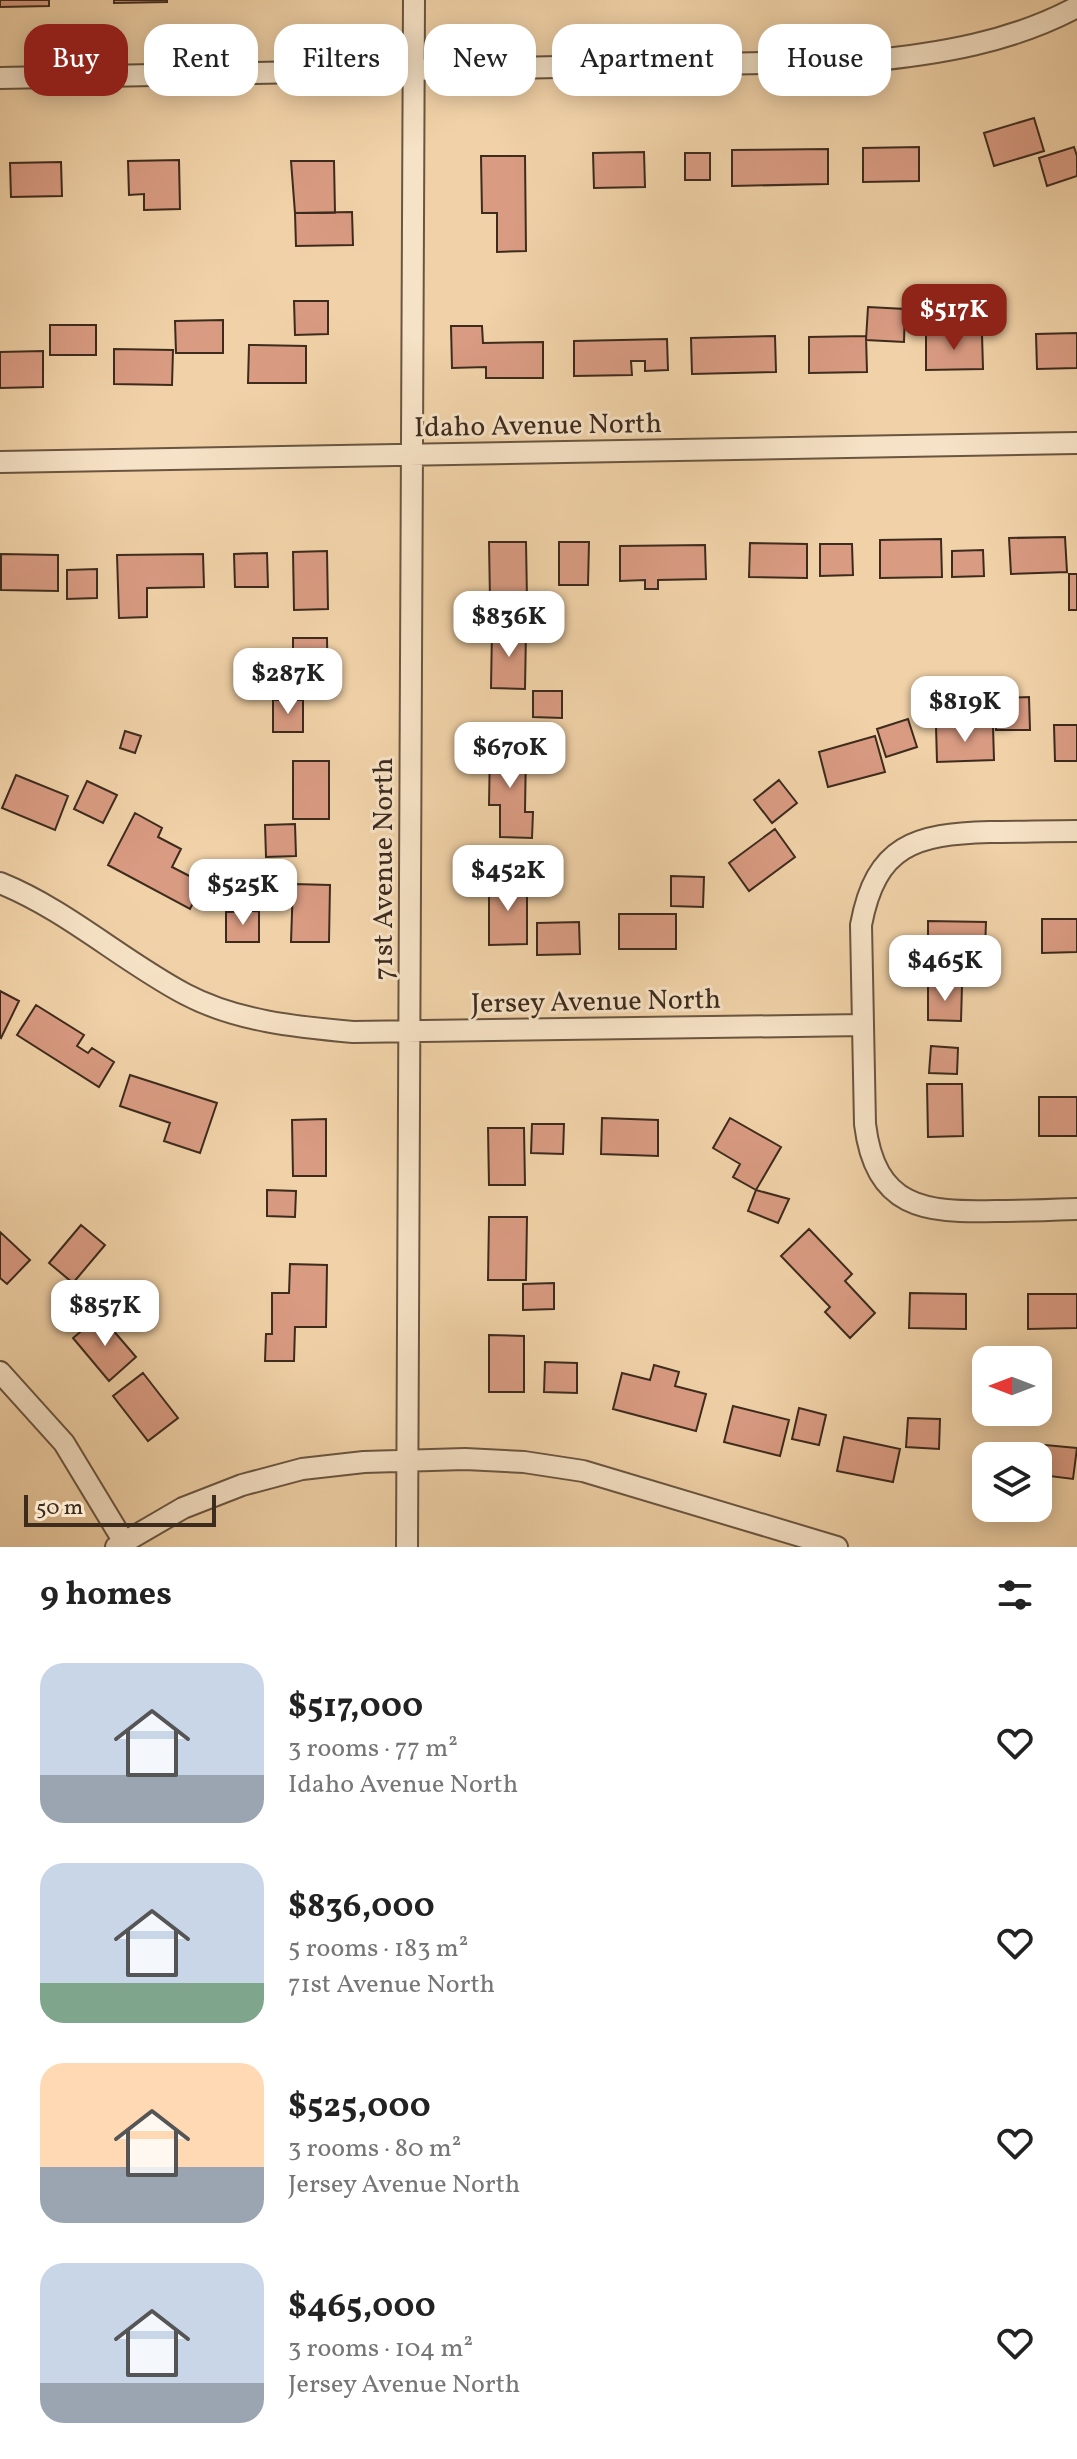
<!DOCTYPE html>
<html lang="en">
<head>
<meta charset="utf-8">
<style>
  :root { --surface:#fff; --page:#f2f2f2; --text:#222; --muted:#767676; --accent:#8f2418 }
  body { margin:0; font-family:Vollkorn,serif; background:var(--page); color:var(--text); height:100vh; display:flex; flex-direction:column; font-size:30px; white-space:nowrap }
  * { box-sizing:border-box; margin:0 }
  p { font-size:26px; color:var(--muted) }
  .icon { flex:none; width:44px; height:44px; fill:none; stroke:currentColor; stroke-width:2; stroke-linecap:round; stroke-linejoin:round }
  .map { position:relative; height:1547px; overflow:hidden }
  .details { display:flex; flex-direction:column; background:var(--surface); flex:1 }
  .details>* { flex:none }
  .hud { position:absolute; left:24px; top:24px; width:1030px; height:72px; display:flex; gap:16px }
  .needle { width:52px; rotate:270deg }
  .buttons { position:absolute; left:972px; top:1346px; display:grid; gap:16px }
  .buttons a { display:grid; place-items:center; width:80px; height:80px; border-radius:16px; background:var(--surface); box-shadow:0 4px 20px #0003; font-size:40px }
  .scale { position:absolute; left:24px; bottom:20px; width:192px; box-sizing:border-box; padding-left:8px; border:4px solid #3d2b1d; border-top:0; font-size:22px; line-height:28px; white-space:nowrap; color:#3d2b1d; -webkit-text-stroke:6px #f6e2c6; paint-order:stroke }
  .price { position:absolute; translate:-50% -68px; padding:0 18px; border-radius:16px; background:#fff; color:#222; font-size:26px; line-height:52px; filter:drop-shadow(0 2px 4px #0008) }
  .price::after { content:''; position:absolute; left:50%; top:48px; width:24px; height:18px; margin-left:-12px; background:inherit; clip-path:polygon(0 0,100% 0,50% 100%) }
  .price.selected { background:var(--accent); color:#fff }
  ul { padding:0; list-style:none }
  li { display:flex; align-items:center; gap:24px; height:200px; padding:0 40px }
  li span { display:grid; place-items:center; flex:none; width:224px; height:160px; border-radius:24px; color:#555 }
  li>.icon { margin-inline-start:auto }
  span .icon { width:96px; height:96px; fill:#fffc; stroke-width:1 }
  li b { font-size:34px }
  h2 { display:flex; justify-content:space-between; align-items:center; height:96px; padding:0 40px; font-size:34px }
  .chip { padding:0 28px; border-radius:24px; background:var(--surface); box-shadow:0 4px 20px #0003; font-size:28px; line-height:72px }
  .chip.selected { background:var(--accent); color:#fff }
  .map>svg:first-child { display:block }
  .building { fill:#d99b82; stroke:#3d2b1d; stroke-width:2 }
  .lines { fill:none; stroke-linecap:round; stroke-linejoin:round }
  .minor-casing { stroke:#6a5540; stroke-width:24 }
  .minor { stroke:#f6e2c6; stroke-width:20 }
  .labels { text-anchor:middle; stroke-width:6; stroke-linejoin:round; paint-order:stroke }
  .street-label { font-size:28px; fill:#3d2b1d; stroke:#f6e2c6 }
</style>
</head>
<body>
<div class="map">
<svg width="1077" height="1547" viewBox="0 0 1077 1547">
  <rect width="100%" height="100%" fill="#f1d2a8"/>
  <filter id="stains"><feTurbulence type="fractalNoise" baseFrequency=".0025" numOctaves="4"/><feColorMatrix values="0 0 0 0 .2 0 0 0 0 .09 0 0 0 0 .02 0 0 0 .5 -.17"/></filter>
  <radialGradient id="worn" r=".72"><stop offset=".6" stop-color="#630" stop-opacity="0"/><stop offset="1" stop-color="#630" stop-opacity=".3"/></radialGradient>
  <path class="building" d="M 0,0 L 49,0 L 49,6 L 0,7 Z
    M 114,0 L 167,0 L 167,2 L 114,3 Z
    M 1034,118 L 1044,151 L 994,166 L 984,133 Z
    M 919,147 L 919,181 L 863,182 L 863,148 Z
    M 1074,147 L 1077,156 L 1077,176 L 1047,186 L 1039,158 Z
    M 828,149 L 828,184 L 732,186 L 732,150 Z
    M 644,152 L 645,187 L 594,188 L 593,153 Z
    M 685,153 L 710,153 L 710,180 L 685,180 Z
    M 481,156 L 525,156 L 526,251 L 497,252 L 497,213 L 482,213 Z
    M 179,160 L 180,209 L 144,210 L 144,194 L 129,195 L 128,161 Z
    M 291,161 L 334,161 L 335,213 L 295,213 Z
    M 61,162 L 62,196 L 11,197 L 10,163 Z
    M 352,212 L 353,245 L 296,246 L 295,213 Z
    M 294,301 L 328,301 L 328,334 L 295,335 Z
    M 868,307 L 905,309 L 904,342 L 866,340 Z
    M 223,320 L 223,353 L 176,353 L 175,321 Z
    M 50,325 L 96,325 L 96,355 L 50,355 Z
    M 451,326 L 482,326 L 483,343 L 543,342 L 543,378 L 486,378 L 486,367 L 452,368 Z
    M 1077,333 L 1077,368 L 1037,369 L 1036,334 Z
    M 982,334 L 983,369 L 926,370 L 926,335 Z
    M 775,336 L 776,372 L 692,374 L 691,338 Z
    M 866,336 L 867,372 L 809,373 L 809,337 Z
    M 667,339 L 668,370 L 645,371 L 645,361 L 631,361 L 632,375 L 574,376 L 574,341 Z
    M 249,345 L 306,346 L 306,383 L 248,383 Z
    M 114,349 L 173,350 L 172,385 L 114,384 Z
    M 43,351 L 43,387 L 0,388 L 0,352 Z
    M 1065,537 L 1067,572 L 1011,574 L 1009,538 Z
    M 941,539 L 942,577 L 880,578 L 880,540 Z
    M 489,542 L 526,542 L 527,600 L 490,600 Z
    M 559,542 L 589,542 L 588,585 L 559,585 Z
    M 750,543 L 807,544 L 807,578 L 749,577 Z
    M 820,544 L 852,544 L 853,575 L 820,576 Z
    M 705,545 L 706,579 L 658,580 L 658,589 L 645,589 L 645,580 L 620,581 L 620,546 Z
    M 983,550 L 984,576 L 952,577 L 952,551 Z
    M 327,551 L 328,609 L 294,610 L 293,552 Z
    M 267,553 L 268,587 L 235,587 L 234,554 Z
    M 1,554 L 58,555 L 58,591 L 1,590 Z
    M 203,554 L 204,587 L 147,588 L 147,617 L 119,618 L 117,555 Z
    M 97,569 L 97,598 L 67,599 L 67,570 Z
    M 1069,574 L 1077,574 L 1077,610 L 1069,610 Z
    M 492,630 L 526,630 L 525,689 L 491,688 Z
    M 293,638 L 327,638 L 328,696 L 293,696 Z
    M 533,691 L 562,691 L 562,718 L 533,717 Z
    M 1029,697 L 1030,730 L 996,730 L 996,698 Z
    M 273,700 L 303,700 L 303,732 L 273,732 Z
    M 908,719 L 917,747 L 886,757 L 877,729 Z
    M 1054,725 L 1077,725 L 1077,761 L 1055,761 Z
    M 936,726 L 993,726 L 994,760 L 937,762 Z
    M 125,731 L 141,736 L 135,753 L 120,748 Z
    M 875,736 L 885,772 L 828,787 L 819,752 Z
    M 490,746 L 526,746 L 525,812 L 533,812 L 532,838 L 500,837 L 500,805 L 489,805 Z
    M 293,761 L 329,761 L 329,819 L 293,819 Z
    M 16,775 L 68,796 L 55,830 L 2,808 Z
    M 779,780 L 797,803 L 772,823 L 754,800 Z
    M 87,781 L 117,795 L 103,823 L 74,809 Z
    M 135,813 L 162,828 L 158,837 L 181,849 L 172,867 L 203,883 L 190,909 L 108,865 Z
    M 295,824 L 296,856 L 266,857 L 265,825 Z
    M 775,829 L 795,857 L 749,891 L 729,863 Z
    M 671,876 L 704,877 L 703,907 L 671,906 Z
    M 489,882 L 527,882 L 527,944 L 489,945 Z
    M 293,884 L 330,885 L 329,942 L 291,942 Z
    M 259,911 L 259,942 L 226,942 L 226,912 Z
    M 619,914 L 676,914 L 676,949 L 619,949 Z
    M 1042,919 L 1077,919 L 1077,952 L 1042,953 Z
    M 928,921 L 986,922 L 985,950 L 964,949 L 964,978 L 928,978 Z
    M 579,922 L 580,954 L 537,955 L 537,923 Z
    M 928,985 L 962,986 L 961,1021 L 928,1020 Z
    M 0,991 L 19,1001 L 1,1038 L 0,1037 Z
    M 36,1005 L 84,1035 L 77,1046 L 88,1053 L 92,1048 L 114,1062 L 99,1087 L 17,1035 Z
    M 931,1046 L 958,1048 L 957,1074 L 929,1073 Z
    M 130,1075 L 217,1103 L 200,1153 L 164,1141 L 170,1123 L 120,1106 Z
    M 927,1084 L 962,1084 L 963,1136 L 928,1137 Z
    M 1039,1097 L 1077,1097 L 1077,1136 L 1039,1136 Z
    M 602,1118 L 658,1120 L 658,1156 L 601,1154 Z
    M 730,1118 L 781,1147 L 756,1190 L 733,1177 L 740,1164 L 713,1148 Z
    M 326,1119 L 326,1176 L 293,1176 L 292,1120 Z
    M 532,1124 L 564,1124 L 563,1154 L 531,1153 Z
    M 488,1128 L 524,1128 L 525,1185 L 489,1185 Z
    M 267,1190 L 296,1191 L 295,1217 L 267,1216 Z
    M 756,1190 L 789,1199 L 778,1223 L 748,1211 Z
    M 489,1217 L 527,1217 L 526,1280 L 488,1280 Z
    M 81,1225 L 105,1245 L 73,1283 L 49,1263 Z
    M 809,1229 L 852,1274 L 845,1281 L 875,1313 L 850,1338 L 825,1312 L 830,1307 L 781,1256 Z
    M 0,1232 L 30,1260 L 7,1284 L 0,1278 Z
    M 290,1264 L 327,1265 L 326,1327 L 295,1327 L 294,1361 L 265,1361 L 266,1334 L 272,1334 L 272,1293 L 289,1293 Z
    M 554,1283 L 554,1309 L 523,1310 L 523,1284 Z
    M 910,1293 L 966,1294 L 966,1329 L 909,1328 Z
    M 1028,1294 L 1077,1294 L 1077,1328 L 1028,1329 Z
    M 100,1315 L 136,1357 L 109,1381 L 73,1338 Z
    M 489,1335 L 524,1336 L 524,1392 L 489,1392 Z
    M 545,1362 L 577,1363 L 577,1393 L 544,1392 Z
    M 654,1365 L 679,1372 L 675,1386 L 706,1394 L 696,1431 L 613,1409 L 622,1373 L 650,1380 Z
    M 143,1373 L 178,1418 L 148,1441 L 113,1396 Z
    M 733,1406 L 789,1420 L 780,1456 L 724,1442 Z
    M 799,1408 L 826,1415 L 819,1445 L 792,1439 Z
    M 908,1418 L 940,1419 L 939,1449 L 906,1447 Z
    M 844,1437 L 900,1449 L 893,1482 L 837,1471 Z
    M 1045,1445 L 1077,1448 L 1073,1479 L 1041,1475 Z
    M 977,1465 L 986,1466 L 986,1501 L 975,1500 Z"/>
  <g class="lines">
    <defs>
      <path id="minor" d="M 0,78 L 866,61 C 939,54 1012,42 1077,7
        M 0,462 L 1077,443
        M 1077,831 C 1048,831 1019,832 990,832 C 915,834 876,845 861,925 L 865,1124 C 875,1208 924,1213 996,1211 C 1023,1211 1050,1210 1077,1209
        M 0,883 C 67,910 121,960 185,994 C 236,1021 296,1027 353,1032 L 863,1025
        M 0,1372 L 64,1443 L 124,1542
        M 116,1547 L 183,1508 L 242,1485 L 302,1469 L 364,1462 L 465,1459 L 524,1462 L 583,1471 L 837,1547
        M 407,1547 L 414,0"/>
    </defs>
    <use href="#minor" class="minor-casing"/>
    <use href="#minor" class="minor"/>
  </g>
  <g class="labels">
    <g class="street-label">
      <text transform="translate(538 424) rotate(-1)" y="10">Idaho Avenue North</text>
      <text transform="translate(382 869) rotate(-90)" y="10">71st Avenue North</text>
      <text transform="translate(596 1000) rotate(-1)" y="10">Jersey Avenue North</text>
    </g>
  </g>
  <rect width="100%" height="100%" filter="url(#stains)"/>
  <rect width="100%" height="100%" fill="url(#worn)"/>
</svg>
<div class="buttons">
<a><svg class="needle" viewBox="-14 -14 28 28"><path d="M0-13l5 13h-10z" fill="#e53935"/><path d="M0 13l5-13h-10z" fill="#767676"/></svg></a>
<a><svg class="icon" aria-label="layers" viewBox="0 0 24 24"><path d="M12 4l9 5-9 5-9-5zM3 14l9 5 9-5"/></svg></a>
</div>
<div class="scale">50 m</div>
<b class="price selected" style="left:954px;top:352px">$517K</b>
<b class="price" style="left:509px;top:659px">$836K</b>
<b class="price" style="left:288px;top:716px">$287K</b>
<b class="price" style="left:965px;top:744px">$819K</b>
<b class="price" style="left:510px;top:790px">$670K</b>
<b class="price" style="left:508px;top:913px">$452K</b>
<b class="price" style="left:243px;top:927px">$525K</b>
<b class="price" style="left:945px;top:1003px">$465K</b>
<b class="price" style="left:105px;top:1348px">$857K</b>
<div class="hud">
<a class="chip selected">Buy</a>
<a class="chip">Rent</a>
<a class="chip">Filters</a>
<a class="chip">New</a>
<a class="chip">Apartment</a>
<a class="chip">House</a>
</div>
</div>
<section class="details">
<h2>9 homes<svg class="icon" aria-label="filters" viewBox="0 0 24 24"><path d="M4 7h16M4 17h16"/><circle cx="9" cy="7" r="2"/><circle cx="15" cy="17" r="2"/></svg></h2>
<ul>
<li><span style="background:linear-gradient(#c9d6e8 70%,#9aa5b1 0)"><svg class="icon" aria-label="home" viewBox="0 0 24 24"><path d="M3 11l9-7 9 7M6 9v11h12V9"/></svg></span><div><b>$517,000</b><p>3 rooms · 77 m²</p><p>Idaho Avenue North</p></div><svg class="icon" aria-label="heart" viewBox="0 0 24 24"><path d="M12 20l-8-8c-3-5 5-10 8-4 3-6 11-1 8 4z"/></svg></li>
<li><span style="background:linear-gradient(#c9d6e8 75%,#7fa58c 0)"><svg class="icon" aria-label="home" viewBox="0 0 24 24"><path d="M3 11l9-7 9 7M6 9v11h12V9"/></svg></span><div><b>$836,000</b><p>5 rooms · 183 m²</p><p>71st Avenue North</p></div><svg class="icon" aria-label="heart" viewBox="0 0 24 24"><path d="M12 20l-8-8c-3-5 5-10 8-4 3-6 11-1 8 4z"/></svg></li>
<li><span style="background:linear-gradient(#ffd9b3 65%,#9aa5b1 0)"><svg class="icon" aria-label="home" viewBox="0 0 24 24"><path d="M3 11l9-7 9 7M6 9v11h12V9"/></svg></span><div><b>$525,000</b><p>3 rooms · 80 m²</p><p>Jersey Avenue North</p></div><svg class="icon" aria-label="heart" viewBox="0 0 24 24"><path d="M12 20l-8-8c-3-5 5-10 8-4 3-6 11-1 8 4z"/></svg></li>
<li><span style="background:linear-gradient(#c9d6e8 75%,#9aa5b1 0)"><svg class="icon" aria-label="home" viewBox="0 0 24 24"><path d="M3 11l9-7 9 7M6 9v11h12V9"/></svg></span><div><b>$465,000</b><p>3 rooms · 104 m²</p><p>Jersey Avenue North</p></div><svg class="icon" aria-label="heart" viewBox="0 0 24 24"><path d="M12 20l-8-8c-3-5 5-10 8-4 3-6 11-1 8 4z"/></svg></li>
</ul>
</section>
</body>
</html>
